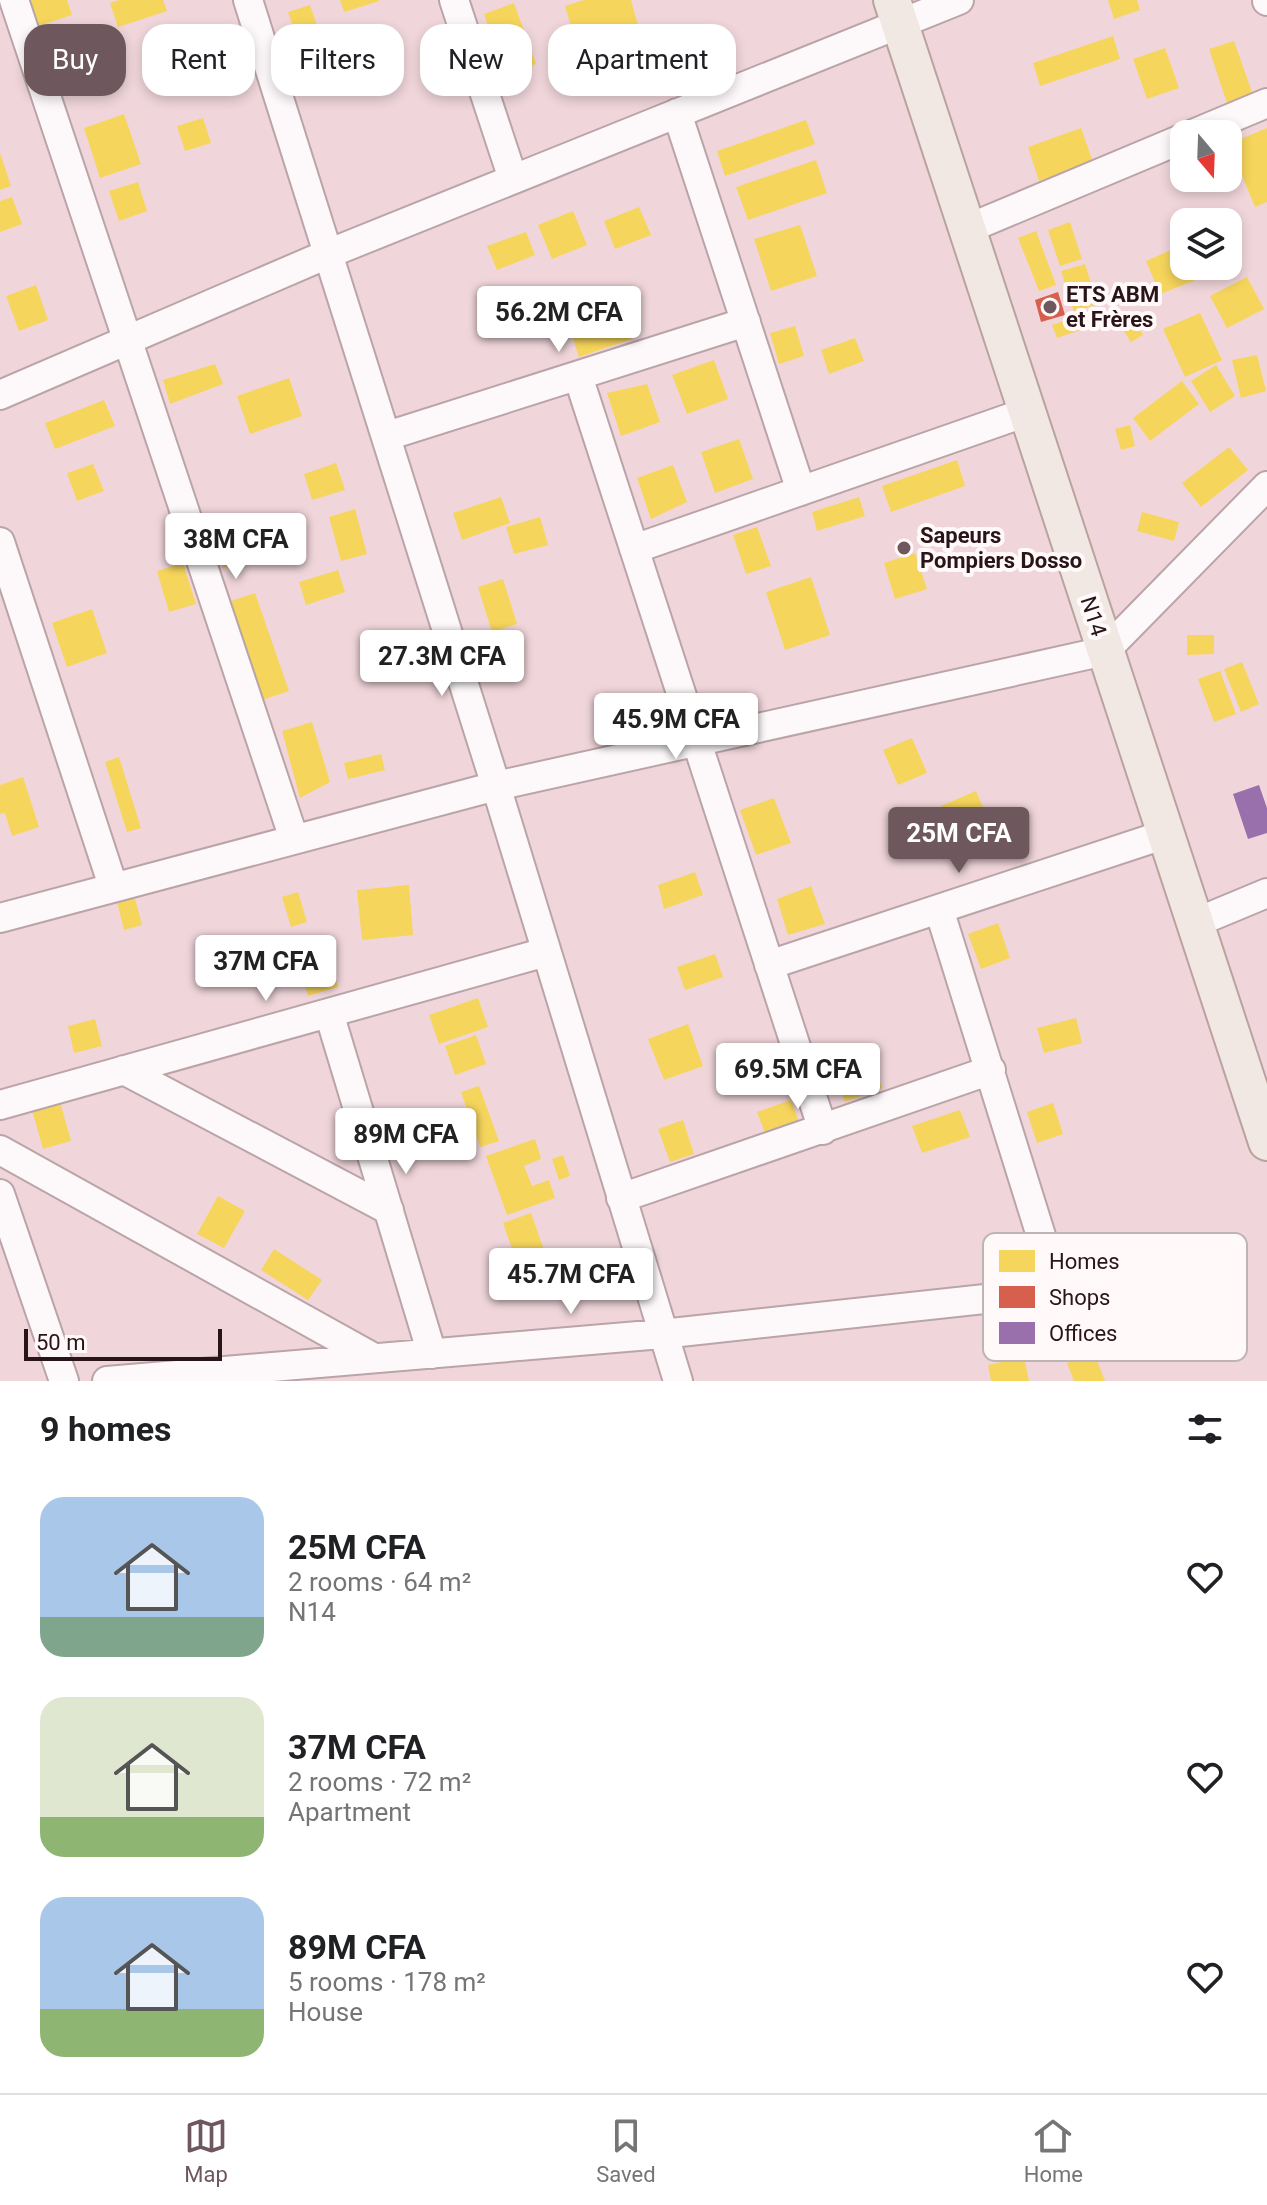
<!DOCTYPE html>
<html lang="en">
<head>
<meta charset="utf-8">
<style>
  :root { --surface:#fff; --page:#f6f6f6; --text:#202124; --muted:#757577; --line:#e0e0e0; --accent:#6e585d }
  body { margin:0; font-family:Roboto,sans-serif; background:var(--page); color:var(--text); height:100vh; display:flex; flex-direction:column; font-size:30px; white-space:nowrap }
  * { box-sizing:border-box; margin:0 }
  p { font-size:26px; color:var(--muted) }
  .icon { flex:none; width:44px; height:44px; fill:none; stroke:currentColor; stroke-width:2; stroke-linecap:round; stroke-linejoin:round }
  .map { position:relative; height:1381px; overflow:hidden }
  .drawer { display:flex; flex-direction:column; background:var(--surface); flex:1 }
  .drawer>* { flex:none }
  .banner { position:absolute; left:24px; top:24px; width:800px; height:72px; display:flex; gap:16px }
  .needle { width:52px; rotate:161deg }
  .tools { position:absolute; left:1170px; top:120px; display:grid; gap:16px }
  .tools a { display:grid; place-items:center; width:72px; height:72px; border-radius:16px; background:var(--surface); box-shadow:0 4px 12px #0003; font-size:40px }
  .scale { position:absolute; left:24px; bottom:20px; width:198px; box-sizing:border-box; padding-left:8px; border:4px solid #281419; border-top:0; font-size:22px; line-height:28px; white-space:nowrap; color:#281419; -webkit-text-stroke:6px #fff9fa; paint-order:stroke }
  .price { position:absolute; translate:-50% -68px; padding:0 18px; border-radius:8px; background:#fff; color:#222; font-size:26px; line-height:52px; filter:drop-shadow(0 2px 4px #0008) }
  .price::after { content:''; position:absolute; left:50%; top:48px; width:24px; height:18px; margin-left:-12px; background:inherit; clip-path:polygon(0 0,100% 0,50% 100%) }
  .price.current { background:var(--accent); color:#fff }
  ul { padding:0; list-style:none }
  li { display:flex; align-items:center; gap:24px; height:200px; padding:0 40px }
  li span { display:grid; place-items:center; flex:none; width:224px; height:160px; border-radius:24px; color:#555 }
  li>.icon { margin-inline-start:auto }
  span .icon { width:96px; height:96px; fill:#fffc; stroke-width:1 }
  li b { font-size:34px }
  h2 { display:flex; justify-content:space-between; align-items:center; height:96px; padding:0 40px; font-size:34px }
  .tag { padding:0 28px; border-radius:24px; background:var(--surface); box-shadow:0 4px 12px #0003; font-size:28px; line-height:72px }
  .tag.current { background:var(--accent); color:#fff }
  .dock { display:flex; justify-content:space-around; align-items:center; height:112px; border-top:2px solid var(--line); background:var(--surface); font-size:22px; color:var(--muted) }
  .dock a { display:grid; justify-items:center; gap:4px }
  .dock .current { color:var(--accent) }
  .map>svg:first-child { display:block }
  .homes { fill:#f6d55c }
  .shops { fill:#d6604d }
  .offices { fill:#9970ab }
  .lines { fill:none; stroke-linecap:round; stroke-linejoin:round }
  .minor-casing { stroke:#baa4a8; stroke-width:32 }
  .major-casing { stroke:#b9a39c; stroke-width:40 }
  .minor { stroke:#fdf9fa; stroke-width:28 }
  .major { stroke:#f1e8e4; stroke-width:36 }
  .poi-dot { fill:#6e585d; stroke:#fff9fa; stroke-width:3 }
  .labels { text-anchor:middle; stroke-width:8; stroke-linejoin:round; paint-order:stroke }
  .poi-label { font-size:22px; font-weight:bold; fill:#281419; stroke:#fff9fa; text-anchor:start }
  .street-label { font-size:22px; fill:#281419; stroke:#fff9fa }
  .key { fill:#fff9fa; stroke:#beb4b6; stroke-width:2 }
  .key-label { font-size:22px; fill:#281419 }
</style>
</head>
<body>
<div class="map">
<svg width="1267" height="1381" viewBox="0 0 1267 1381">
  <rect width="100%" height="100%" fill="#f0d6db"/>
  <path class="homes" d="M 29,0 L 67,0 L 72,15 L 38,26 Z
    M 119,0 L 163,0 L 167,11 L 118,27 L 110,3 Z
    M 340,0 L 379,0 L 379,1 L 344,12 Z
    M 584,0 L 631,0 L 638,25 L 576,43 L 565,6 Z
    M 1108,0 L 1137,0 L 1140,10 L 1114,19 Z
    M 514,3 L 536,64 L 505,75 L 484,14 Z
    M 310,5 L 337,84 L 315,91 L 288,12 Z
    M 676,35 L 683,57 L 664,63 L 657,41 Z
    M 1113,36 L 1120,59 L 1040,86 L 1033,63 Z
    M 1234,41 L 1253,95 L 1227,103 L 1209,49 Z
    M 1165,48 L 1179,88 L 1147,99 L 1133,59 Z
    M 124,114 L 141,164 L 100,178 L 84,128 Z
    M 203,118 L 211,143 L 185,151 L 177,126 Z
    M 806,120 L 815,144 L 725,176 L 717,151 Z
    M 1081,128 L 1093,162 L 1039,181 L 1028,147 Z
    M 1267,128 L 1267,202 L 1255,207 L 1229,144 Z
    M 0,153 L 11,186 L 0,190 Z
    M 816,160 L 827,193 L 748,220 L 736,187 Z
    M 138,182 L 147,211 L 119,221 L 109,191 Z
    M 12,197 L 22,224 L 0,232 L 0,201 Z
    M 639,207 L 651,235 L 615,249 L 604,221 Z
    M 573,211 L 587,245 L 552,259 L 538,225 Z
    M 1070,222 L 1082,259 L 1060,266 L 1048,230 Z
    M 800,225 L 817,276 L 771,291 L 754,239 Z
    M 1036,231 L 1056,285 L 1039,291 L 1018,238 Z
    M 526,232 L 535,255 L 497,270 L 487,246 Z
    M 1182,245 L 1184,266 L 1191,266 L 1196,280 L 1160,294 L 1146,261 Z
    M 1085,264 L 1098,304 L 1074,312 L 1061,271 Z
    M 1247,277 L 1264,309 L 1227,328 L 1210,296 Z
    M 36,285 L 48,320 L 19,331 L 6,296 Z
    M 614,287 L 632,339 L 579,357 L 562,305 Z
    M 1094,311 L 1098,324 L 1057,338 L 1052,325 Z
    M 1200,313 L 1222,360 L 1185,377 L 1163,329 Z
    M 1136,322 L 1143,335 L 1131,342 L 1123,330 Z
    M 795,326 L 804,356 L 779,364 L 770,333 Z
    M 855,338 L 864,361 L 829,374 L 821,350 Z
    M 1257,355 L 1266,391 L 1241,398 L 1232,360 Z
    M 714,360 L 728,399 L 687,414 L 672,375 Z
    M 215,364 L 223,384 L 170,404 L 163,380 Z
    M 1216,365 L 1235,396 L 1210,412 L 1191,381 Z
    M 289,378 L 302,416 L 250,434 L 237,396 Z
    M 1182,381 L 1199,404 L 1150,441 L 1133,418 Z
    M 647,384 L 660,422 L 621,436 L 607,393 Z
    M 104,400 L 115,426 L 55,449 L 45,423 Z
    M 1130,425 L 1135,446 L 1121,450 L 1115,429 Z
    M 739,439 L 753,479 L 715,493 L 701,452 Z
    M 1229,447 L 1248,470 L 1201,507 L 1182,483 Z
    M 957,460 L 965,486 L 891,512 L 882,486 Z
    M 336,463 L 345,490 L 312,500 L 304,474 Z
    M 93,464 L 104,491 L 77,501 L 67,473 Z
    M 673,465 L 687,502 L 651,519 L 637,478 Z
    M 501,497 L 510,523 L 462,540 L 453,513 Z
    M 859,497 L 865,516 L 817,531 L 812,512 Z
    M 355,509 L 367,554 L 341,561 L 329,517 Z
    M 1142,512 L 1179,522 L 1174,541 L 1137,531 Z
    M 540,517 L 548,545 L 514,554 L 506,527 Z
    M 757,527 L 771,566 L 746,574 L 733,535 Z
    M 248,544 L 252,560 L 223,568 L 219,552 Z
    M 915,553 L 927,589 L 895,599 L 884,563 Z
    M 183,563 L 196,604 L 169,612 L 157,571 Z
    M 338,570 L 345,592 L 306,605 L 299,582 Z
    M 811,577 L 830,635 L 785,650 L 766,592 Z
    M 503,579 L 517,624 L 492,632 L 478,587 Z
    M 255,593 L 289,691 L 262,700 L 228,602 Z
    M 92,609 L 107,653 L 67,667 L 52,623 Z
    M 1187,635 L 1214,635 L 1214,654 L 1187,655 Z
    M 1242,662 L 1259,704 L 1241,712 L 1224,669 Z
    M 1220,671 L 1236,714 L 1214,722 L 1198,679 Z
    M 312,722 L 330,782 L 300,798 L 282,731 Z
    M 912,738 L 927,773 L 898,785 L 883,750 Z
    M 381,754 L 385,770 L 348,779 L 344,763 Z
    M 119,757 L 141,828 L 127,832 L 105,762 Z
    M 23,777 L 39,827 L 12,836 L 5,813 L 0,814 L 0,785 Z
    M 976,791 L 993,831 L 958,846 L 941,806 Z
    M 774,798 L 791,843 L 756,855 L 740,810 Z
    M 695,872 L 703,895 L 664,909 L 658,885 Z
    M 409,885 L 413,935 L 362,940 L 357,890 Z
    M 811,886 L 825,924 L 788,935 L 777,899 Z
    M 298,892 L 307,922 L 291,927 L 282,897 Z
    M 135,898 L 142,925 L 124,930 L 117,902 Z
    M 998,923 L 1010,958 L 981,969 L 968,934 Z
    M 715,954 L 723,977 L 685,990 L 677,967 Z
    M 331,963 L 338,987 L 308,996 L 301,972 Z
    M 478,998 L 488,1027 L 439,1044 L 429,1015 Z
    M 1076,1018 L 1082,1043 L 1044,1053 L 1037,1028 Z
    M 95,1019 L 102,1046 L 74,1053 L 68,1026 Z
    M 688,1024 L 703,1066 L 664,1080 L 648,1039 Z
    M 476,1035 L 486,1064 L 455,1075 L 445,1046 Z
    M 869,1048 L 882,1088 L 845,1102 L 829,1062 Z
    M 479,1086 L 499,1141 L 480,1147 L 461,1092 Z
    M 59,1098 L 71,1141 L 43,1149 L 31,1106 Z
    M 791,1100 L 799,1122 L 765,1133 L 757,1112 Z
    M 1053,1103 L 1063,1134 L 1037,1143 L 1027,1112 Z
    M 960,1110 L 970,1137 L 922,1153 L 912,1126 Z
    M 683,1120 L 694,1154 L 670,1162 L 658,1129 Z
    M 535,1139 L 541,1159 L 524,1166 L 532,1186 L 549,1180 L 555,1198 L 507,1215 L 486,1156 Z
    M 563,1155 L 570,1176 L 559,1180 L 552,1159 Z
    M 218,1196 L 245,1211 L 224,1248 L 197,1234 Z
    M 531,1213 L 550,1267 L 522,1277 L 503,1223 Z
    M 274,1249 L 322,1280 L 308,1300 L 261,1270 Z
    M 1094,1353 L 1105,1381 L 1074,1381 L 1067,1363 Z
    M 1024,1357 L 1029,1381 L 991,1381 L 988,1365 Z"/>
  <path class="shops" d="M 1058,292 L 1065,315 L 1041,322 L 1035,300 Z"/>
  <path class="offices" d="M 1259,785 L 1267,808 L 1267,833 L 1248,839 L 1233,794 Z"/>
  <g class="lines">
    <defs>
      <path id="minor" d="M 14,0 L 294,839
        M 248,0 L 496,786 L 678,1381
        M 454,0 L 513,179
        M 1267,0 L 1267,1
        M 677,113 L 801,491
        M 1193,134 L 1267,103
        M 967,229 L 1184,138
        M 578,376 L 823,1130
        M 0,395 L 330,253 L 959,0
        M 387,436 L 746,322
        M 0,542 L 113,886
        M 634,549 L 1027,412
        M 0,918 L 496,786 L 1105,651 L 1267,486
        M 1195,923 L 1267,893
        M 769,965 L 1166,834
        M 329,1013 L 432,1354
        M 124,1070 L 389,1210
        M 0,1105 L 546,952
        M 0,1150 L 374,1358
        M 0,1194 L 64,1381
        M 621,1198 L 991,1070
        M 107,1381 L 662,1334 L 1040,1293 L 1049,1288 L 1052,1271 L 939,909"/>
      <path id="major" d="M 892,0 L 1267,1142"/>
    </defs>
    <use href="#minor" class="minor-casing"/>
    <use href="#major" class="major-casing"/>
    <use href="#minor" class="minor"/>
    <use href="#major" class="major"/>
  </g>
  <g class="poi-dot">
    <circle cx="1050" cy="307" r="8"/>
    <circle cx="904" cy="548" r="8"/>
  </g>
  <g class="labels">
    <g class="poi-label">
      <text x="1066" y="302">ETS ABM<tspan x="1066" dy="25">et Frères</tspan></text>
      <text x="920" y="543">Sapeurs<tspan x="920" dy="25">Pompiers Dosso</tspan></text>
    </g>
    <g class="street-label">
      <text transform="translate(1094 616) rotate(72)" y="8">N14</text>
    </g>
  </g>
  <rect x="983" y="1233" width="264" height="128" rx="12" class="key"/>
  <rect x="999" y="1250" width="36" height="22" fill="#f6d55c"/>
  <rect x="999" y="1286" width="36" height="22" fill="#d6604d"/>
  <rect x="999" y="1322" width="36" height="22" fill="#9970ab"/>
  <g class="key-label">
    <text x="1049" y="1269">Homes</text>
    <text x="1049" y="1305">Shops</text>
    <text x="1049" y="1341">Offices</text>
  </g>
</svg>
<div class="tools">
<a><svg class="needle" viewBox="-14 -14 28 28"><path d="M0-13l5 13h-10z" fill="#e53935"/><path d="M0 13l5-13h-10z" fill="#757577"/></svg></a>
<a><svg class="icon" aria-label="layers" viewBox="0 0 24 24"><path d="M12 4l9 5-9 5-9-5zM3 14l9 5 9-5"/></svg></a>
</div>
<div class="scale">50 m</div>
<b class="price" style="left:559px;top:354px">56.2M CFA</b>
<b class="price" style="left:236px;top:581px">38M CFA</b>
<b class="price" style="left:442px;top:698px">27.3M CFA</b>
<b class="price" style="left:676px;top:761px">45.9M CFA</b>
<b class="price current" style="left:959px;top:875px">25M CFA</b>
<b class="price" style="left:266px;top:1003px">37M CFA</b>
<b class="price" style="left:798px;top:1111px">69.5M CFA</b>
<b class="price" style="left:406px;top:1176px">89M CFA</b>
<b class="price" style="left:571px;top:1316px">45.7M CFA</b>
<div class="banner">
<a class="tag current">Buy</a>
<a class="tag">Rent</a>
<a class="tag">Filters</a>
<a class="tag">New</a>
<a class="tag">Apartment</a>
</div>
</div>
<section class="drawer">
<h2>9 homes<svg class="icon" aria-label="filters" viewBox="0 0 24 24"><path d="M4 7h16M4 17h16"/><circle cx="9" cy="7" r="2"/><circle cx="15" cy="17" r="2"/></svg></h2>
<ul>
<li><span style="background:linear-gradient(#a9c7e8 75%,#7fa58c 0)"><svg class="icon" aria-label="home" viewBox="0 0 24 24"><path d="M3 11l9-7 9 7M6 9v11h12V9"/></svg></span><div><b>25M CFA</b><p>2 rooms · 64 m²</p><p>N14</p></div><svg class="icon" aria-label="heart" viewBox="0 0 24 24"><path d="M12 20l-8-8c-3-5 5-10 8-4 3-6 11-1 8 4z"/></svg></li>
<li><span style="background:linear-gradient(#dfe7d0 75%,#8fb573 0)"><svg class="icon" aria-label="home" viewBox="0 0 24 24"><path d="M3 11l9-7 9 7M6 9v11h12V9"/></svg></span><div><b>37M CFA</b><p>2 rooms · 72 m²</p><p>Apartment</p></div><svg class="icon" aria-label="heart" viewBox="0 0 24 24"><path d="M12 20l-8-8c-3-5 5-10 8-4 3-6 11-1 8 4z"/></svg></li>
<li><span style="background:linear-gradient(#a9c7e8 70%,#8fb573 0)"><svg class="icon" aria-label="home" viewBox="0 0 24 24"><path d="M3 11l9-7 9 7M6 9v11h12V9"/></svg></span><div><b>89M CFA</b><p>5 rooms · 178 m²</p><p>House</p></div><svg class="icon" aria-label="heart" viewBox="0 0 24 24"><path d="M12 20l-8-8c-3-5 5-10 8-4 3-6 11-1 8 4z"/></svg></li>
</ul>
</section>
<nav class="dock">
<a class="current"><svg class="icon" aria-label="map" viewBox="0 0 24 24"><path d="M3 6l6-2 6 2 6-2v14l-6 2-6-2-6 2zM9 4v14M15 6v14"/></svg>Map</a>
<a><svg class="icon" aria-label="saved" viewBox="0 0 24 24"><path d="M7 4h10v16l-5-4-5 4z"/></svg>Saved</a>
<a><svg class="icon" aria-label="home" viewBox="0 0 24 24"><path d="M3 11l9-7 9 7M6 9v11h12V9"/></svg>Home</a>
</nav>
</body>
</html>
